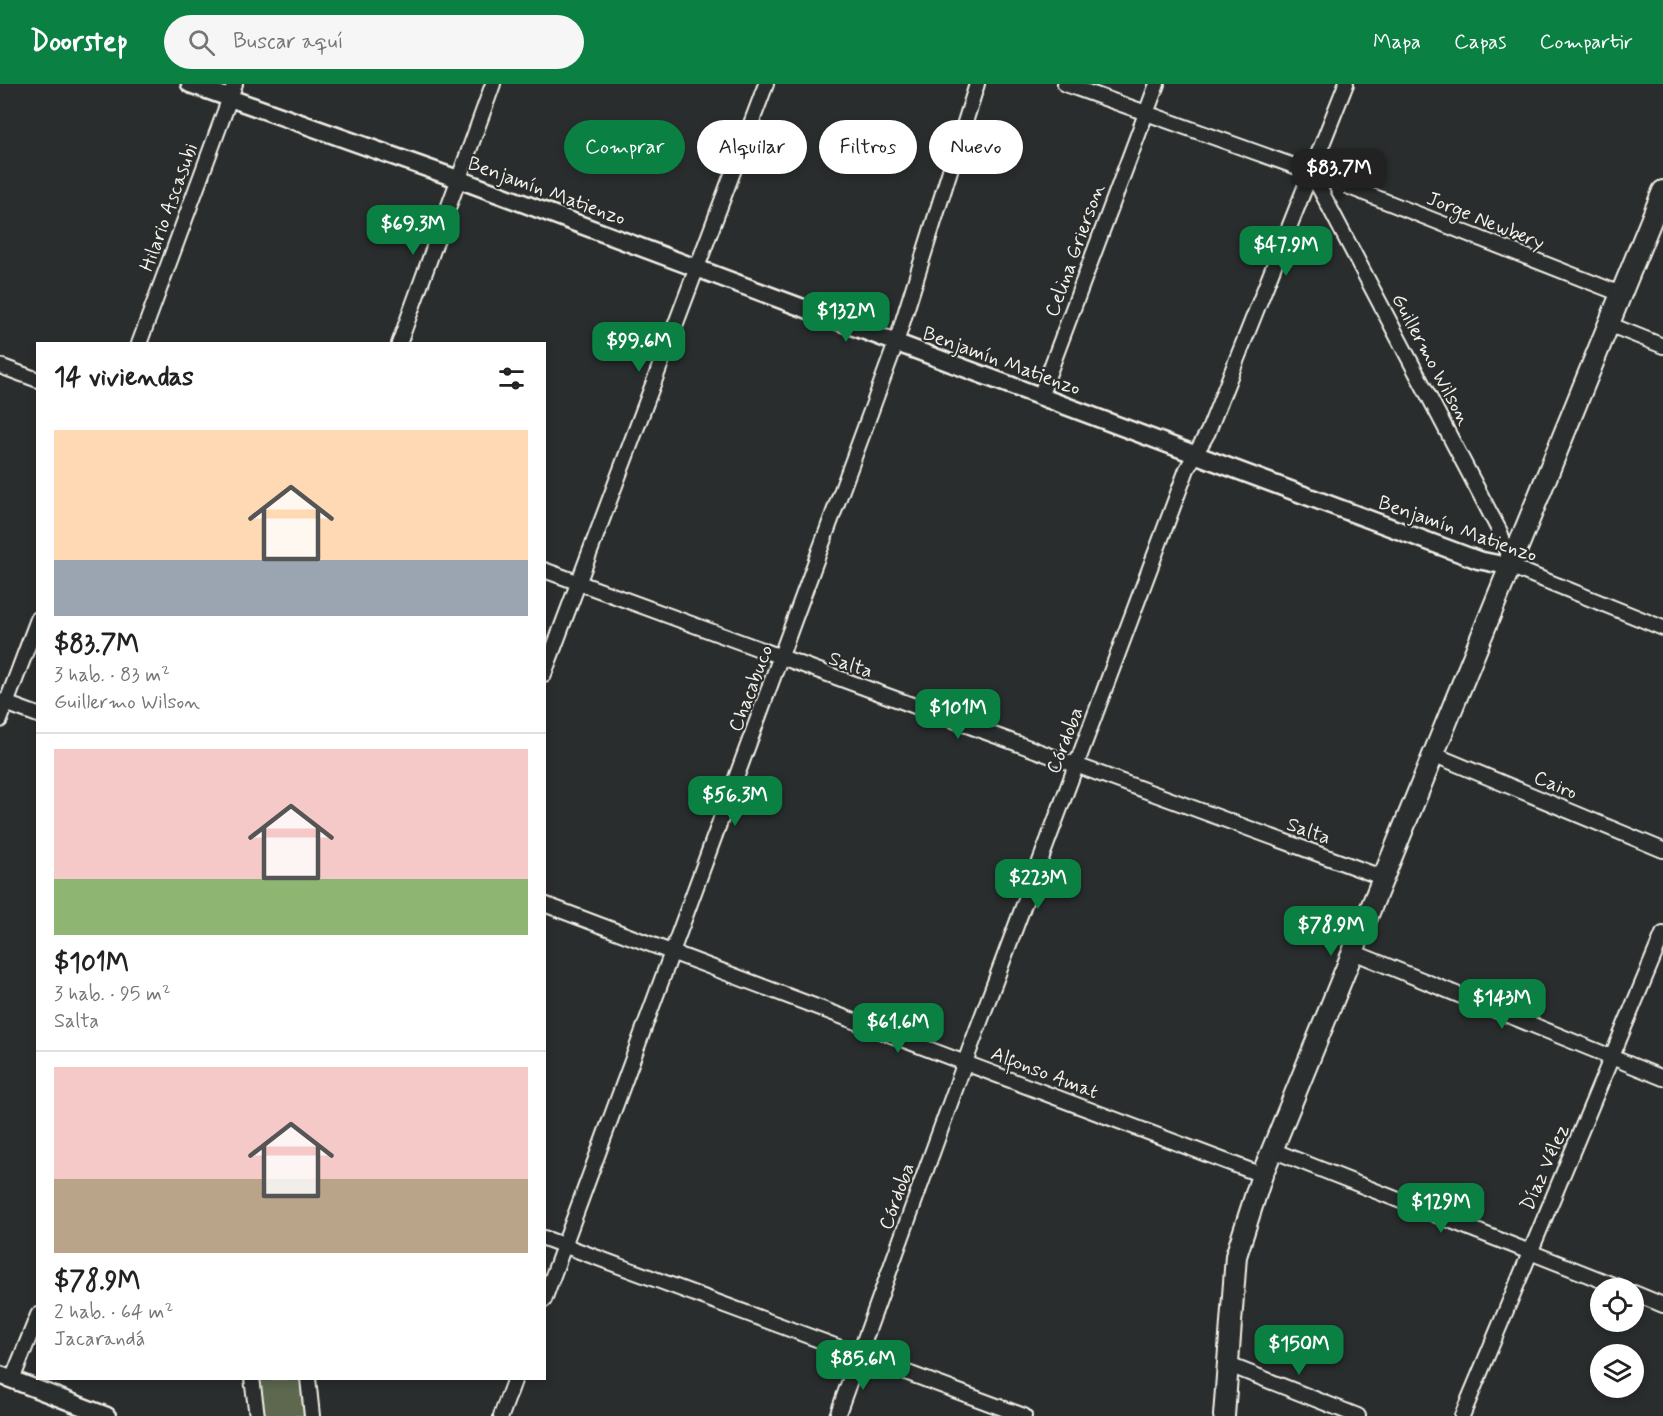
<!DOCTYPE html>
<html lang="es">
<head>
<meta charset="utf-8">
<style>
  :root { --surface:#fff; --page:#f6f6f6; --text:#222; --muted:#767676; --line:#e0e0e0; --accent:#0b8043 }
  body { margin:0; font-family:Mynerve,sans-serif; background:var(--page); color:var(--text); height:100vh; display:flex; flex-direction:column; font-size:22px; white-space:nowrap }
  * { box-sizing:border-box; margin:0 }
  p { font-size:20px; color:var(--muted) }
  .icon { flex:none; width:33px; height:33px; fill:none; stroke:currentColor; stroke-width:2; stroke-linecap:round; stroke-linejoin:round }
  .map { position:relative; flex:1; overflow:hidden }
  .sheet { position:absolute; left:36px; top:258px; width:510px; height:1038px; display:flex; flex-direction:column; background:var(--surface); border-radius:0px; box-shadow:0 3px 9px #0003 }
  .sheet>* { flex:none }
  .guide { position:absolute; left:564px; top:36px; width:570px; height:54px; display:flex; gap:12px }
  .fabs { position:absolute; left:1590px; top:1194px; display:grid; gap:12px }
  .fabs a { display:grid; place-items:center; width:54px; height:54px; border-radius:50%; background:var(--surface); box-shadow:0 3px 9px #0003; font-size:30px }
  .price { position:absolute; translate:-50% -51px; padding:0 14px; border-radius:12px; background:var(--accent); color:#fff; font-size:20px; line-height:39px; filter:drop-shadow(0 2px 3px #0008) }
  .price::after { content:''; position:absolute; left:50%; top:36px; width:18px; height:14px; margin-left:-9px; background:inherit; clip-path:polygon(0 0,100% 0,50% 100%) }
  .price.current { background:#222; color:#fff }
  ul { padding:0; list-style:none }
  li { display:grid; align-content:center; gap:12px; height:318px; padding:0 18px }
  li+li { border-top:2px solid var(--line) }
  li span { display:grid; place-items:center; height:186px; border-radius:0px; color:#555 }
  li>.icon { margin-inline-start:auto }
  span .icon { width:108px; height:108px; fill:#fffc; stroke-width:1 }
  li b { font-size:26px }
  h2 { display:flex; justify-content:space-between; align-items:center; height:72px; padding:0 18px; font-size:26px }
  .pill { padding:0 21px; border-radius:27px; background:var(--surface); box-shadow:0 3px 9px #0003; font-size:21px; line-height:54px }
  .pill.current { background:var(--accent); color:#fff }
  header { display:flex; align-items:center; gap:36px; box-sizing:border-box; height:84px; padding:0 30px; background:var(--accent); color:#fff }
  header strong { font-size:28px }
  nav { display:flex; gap:33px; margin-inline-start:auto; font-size:21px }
  .search { width:420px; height:54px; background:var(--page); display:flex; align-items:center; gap:15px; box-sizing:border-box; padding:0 21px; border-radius:33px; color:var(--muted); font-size:22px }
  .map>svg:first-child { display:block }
  .green { fill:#5d6850; stroke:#a8ac9c; stroke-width:1.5 }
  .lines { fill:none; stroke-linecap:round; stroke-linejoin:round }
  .minor-casing { stroke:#f4f1e8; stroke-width:18 }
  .tertiary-casing { stroke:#f4f1e8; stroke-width:21 }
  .secondary-casing { stroke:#f4f1e8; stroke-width:24 }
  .minor { stroke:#2a2d2e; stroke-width:14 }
  .tertiary { stroke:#2a2d2e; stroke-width:16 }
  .secondary { stroke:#2a2d2e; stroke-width:20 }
  .labels { text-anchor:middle; stroke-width:4.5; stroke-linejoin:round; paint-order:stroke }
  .street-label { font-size:20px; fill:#f4f1e8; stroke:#2a2d2e }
</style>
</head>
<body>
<header>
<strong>Doorstep</strong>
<div class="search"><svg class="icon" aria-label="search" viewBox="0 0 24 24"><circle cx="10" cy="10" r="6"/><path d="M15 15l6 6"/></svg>Buscar aquí</div>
<nav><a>Mapa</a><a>Capas</a><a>Compartir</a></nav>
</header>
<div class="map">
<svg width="1663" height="1332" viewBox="0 0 1663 1332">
  <rect width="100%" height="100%" fill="#2a2d2e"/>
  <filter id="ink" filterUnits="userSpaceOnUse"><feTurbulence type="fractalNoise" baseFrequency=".0167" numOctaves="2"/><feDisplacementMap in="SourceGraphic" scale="12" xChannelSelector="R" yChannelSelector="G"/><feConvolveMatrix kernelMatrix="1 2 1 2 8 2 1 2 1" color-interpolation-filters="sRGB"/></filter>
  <g filter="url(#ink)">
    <path class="green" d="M 252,1295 L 308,1295 L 312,1332 L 257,1332 Z"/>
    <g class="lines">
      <defs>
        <path id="minor" d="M 1065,0 L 1311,88 L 1621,210
          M 1311,88 L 1500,448 L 1512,483 L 1663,544
          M 1608,240 L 1663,262
          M 139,260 L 235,0
          M 399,260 L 493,0
          M 0,282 L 38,296
          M 1040,313 L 1157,0
          M 544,486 C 823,591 1104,691 1384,794
          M 544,590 L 766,0
          M 0,617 L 38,631
          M 0,636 L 38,535
          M 1435,671 L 1663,766
          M 544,820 L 1262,1091
          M 1353,868 L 1663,994
          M 1272,1066 L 1621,1204
          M 544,1154 L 1024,1332
          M 1634,1209 L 1663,1221
          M 544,1216 L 896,259 L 977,0
          M 1229,1281 L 1358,1332
          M 252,1294 L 257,1332
          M 308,1294 L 312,1332
          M 12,1296 L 38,1231
          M 501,1332 L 515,1294
          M 837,1332 L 965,978 L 1187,385 L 1208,348 L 1346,0
          M 1462,1332 L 1663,850"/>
        <path id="tertiary" d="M 190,0 L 458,95 L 1478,476 L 1512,483
          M 0,1291 L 107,1332"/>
        <path id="secondary" d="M 1224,1332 L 1236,1172 L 1262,1091 L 1663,107"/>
      </defs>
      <use href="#minor" class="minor-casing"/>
      <use href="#tertiary" class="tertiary-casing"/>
      <use href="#secondary" class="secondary-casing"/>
      <use href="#minor" class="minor"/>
      <use href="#tertiary" class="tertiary"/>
      <use href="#secondary" class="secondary"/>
    </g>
  </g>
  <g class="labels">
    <g class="street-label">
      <text transform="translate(547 106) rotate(20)" y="7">Benjamín Matienzo</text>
      <text transform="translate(168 123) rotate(-70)" y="7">Hilario Ascasubi</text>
      <text transform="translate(1486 136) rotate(22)" y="7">Jorge Newbery</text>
      <text transform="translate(1074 166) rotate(-70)" y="7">Celina Grierson</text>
      <text transform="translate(1432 275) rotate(62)" y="7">Guillermo Wilson</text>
      <text transform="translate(1002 276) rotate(20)" y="7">Benjamín Matienzo</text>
      <text transform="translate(1458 444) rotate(19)" y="7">Benjamín Matienzo</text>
      <text transform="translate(851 580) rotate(19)" y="7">Salta</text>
      <text transform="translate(750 604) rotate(-69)" y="7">Chacabuco</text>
      <text transform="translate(1064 656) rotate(-69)" y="7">Córdoba</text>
      <text transform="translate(1556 700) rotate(23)" y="7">Cairo</text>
      <text transform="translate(1309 746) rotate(20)" y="7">Salta</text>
      <text transform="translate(1045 988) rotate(21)" y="7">Alfonso Amat</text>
      <text transform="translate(1544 1083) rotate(-66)" y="7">Díaz Vélez</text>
      <text transform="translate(896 1112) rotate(-70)" y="7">Córdoba</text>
    </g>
  </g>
</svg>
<div class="fabs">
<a><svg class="icon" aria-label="locate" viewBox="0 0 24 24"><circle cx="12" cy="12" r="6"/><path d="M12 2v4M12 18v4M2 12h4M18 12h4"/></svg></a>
<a><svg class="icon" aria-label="layers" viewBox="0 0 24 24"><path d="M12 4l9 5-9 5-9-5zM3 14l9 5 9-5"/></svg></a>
</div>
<b class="price current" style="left:1339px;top:116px">$83.7M</b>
<b class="price" style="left:413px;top:172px">$69.3M</b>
<b class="price" style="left:1286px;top:193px">$47.9M</b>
<b class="price" style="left:846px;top:259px">$132M</b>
<b class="price" style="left:639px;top:289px">$99.6M</b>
<b class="price" style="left:958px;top:656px">$101M</b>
<b class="price" style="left:735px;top:743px">$56.3M</b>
<b class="price" style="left:1038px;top:826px">$223M</b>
<b class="price" style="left:1331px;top:873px">$78.9M</b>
<b class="price" style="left:1502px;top:946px">$143M</b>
<b class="price" style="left:898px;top:970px">$61.6M</b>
<b class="price" style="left:1441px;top:1150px">$129M</b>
<b class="price" style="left:1299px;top:1292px">$150M</b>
<b class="price" style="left:863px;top:1307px">$85.6M</b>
<div class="guide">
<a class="pill current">Comprar</a>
<a class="pill">Alquilar</a>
<a class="pill">Filtros</a>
<a class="pill">Nuevo</a>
</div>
<section class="sheet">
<h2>14 viviendas<svg class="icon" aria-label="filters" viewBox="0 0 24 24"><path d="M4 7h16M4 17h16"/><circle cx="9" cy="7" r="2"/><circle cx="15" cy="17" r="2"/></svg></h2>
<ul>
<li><span style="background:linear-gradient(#ffd9b3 70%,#9aa5b1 0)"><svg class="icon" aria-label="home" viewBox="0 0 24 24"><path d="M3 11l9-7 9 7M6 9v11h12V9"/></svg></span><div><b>$83.7M</b><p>3 hab. · 83 m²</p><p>Guillermo Wilson</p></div></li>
<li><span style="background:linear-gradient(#f6c9c9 70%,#8fb573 0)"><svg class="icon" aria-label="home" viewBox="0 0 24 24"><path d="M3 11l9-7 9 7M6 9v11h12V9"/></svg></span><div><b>$101M</b><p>3 hab. · 95 m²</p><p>Salta</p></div></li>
<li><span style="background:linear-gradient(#f6c9c9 60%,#b9a48a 0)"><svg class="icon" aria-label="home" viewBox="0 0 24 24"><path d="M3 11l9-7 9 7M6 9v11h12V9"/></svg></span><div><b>$78.9M</b><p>2 hab. · 64 m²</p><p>Jacarandá</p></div></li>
</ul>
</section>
</div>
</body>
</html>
